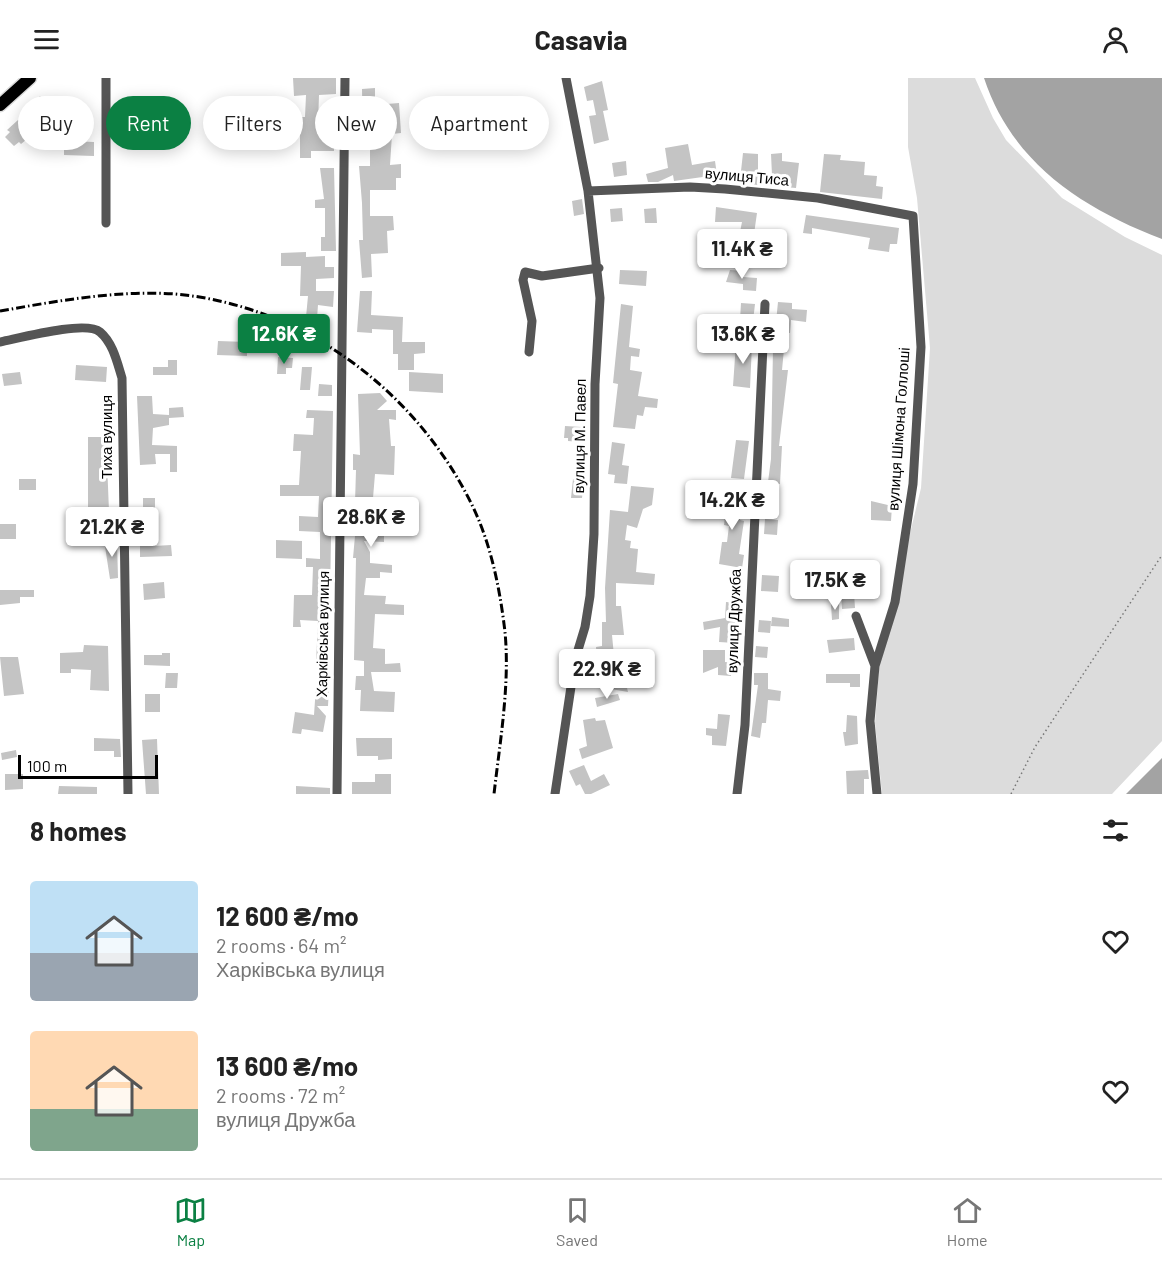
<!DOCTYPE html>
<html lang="en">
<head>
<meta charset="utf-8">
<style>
  :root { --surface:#fff; --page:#f2f2f2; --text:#222; --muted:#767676; --line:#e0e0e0; --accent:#0b8043 }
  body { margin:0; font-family:Barlow,sans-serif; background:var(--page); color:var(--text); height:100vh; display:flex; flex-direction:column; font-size:22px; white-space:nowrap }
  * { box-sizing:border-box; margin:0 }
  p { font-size:20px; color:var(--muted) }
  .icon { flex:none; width:33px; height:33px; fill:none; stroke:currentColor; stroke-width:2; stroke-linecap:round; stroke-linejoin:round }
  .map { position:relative; height:716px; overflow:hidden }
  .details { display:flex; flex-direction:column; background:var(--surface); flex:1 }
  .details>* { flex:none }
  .hud { position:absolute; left:18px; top:18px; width:600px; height:54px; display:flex; gap:12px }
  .scale { position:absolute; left:18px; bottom:15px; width:140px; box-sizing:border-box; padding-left:6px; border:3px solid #000; border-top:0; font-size:16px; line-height:21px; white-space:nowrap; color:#000; -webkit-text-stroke:4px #fff; paint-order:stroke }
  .price { position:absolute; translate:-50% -51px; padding:0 14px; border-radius:6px; background:#fff; color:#222; font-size:20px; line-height:39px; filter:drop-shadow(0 2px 3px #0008) }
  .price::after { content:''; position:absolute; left:50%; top:36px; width:18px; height:14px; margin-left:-9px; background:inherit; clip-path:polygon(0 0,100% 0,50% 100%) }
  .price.active { background:var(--accent); color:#fff }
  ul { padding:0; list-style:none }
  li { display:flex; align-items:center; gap:18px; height:150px; padding:0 30px }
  li span { display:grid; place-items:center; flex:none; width:168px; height:120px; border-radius:6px; color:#555 }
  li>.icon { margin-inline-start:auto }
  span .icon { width:72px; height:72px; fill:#fffc; stroke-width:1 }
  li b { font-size:26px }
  h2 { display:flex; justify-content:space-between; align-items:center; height:72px; padding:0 30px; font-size:26px }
  .chip { padding:0 21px; border-radius:27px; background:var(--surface); box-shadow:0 3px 15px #0003; font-size:21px; line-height:54px }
  .chip.active { background:var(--accent); color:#fff }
  header { display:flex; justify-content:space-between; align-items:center; height:78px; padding:0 30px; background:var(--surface); font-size:27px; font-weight:700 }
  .menu { display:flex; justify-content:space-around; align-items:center; height:84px; border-top:2px solid var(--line); background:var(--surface); font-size:16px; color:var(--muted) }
  .menu a { display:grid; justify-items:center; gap:3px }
  .menu .active { color:var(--accent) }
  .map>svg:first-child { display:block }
  .green { fill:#dcdcdc }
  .water { fill:#a3a3a3 }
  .building { fill:#c4c4c4 }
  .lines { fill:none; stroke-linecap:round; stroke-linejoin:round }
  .major-casing { stroke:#dbdbdb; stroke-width:15 }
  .path { stroke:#777; stroke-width:1.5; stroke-dasharray:1.5 3; stroke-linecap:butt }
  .minor { stroke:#555; stroke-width:9 }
  .major { stroke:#000; stroke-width:12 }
  .rail { stroke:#000; stroke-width:3; stroke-dasharray:9 3 1.5 3; stroke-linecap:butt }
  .labels { text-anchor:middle; stroke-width:6; stroke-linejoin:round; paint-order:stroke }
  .street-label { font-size:15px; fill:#000; stroke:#fff }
</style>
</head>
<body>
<header><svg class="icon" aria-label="menu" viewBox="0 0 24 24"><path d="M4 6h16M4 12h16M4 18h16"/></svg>Casavia<svg class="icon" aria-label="person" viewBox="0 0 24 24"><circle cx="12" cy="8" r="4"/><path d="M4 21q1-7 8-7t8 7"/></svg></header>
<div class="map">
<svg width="1162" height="716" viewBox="0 0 1162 716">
  <rect width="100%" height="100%" fill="#fff"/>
  <path class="green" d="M 908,0 L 975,0 L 993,40 L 1006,62 L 1062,120 L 1125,159 L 1162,177 L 1162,663 L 1112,716 L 882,716 L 875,645 L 880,579 L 921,410 L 930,270 L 917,120 L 908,69 Z"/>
  <path class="water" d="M 984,0 L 1162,0 L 1162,161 C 1082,130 1012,85 984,0 Z
    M 1162,680 L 1162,716 L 1126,716 Z"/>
  <path class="building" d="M 293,0 L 336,0 L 336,16 L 319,17 L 318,45 L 334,44 L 334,73 L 311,73 L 311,80 L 300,80 L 300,56 L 290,56 L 290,39 L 305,39 L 306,17 L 294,18 Z
    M 602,3 L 608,32 L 603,33 L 609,62 L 594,66 L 589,38 L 596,37 L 593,22 L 587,23 L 584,9 Z
    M 375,10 L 375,27 L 399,25 L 401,55 L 392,56 L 390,87 L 401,86 L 401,100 L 396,100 L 396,112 L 370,112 L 370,138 L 393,138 L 394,152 L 387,153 L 388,175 L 371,176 L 372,199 L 362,200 L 359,162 L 363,162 L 362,125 L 359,88 L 370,88 L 370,70 L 363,70 L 362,11 Z
    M 40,18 L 68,48 L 75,41 L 83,49 L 69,63 L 94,64 L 94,78 L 64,77 L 64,63 L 67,63 L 32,26 Z
    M 135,23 L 136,37 L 117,38 L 115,25 Z
    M 18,42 L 32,57 L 21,66 L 19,64 L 14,68 L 5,59 L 10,54 L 7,52 Z
    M 688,66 L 692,87 L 715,83 L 717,97 L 674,103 L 673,97 L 658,104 L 648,104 L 646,96 L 668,90 L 665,70 Z
    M 743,75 L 758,76 L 758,107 L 721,103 L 722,92 L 741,93 Z
    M 782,75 L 782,83 L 799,85 L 796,110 L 785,109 L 786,96 L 772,97 L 771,76 Z
    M 824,76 L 841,77 L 840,82 L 865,84 L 864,97 L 877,98 L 876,108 L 883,109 L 882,121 L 820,114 Z
    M 626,83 L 627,97 L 614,99 L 612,85 Z
    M 320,90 L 334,90 L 336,173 L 321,173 L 321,159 L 325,159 L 325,130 L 315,130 L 315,122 L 324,121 Z
    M 582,121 L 584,136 L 574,138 L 572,123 Z
    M 716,129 L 757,135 L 754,156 L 740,154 L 742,144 L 715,144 Z
    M 622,130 L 623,143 L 611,144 L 610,131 Z
    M 656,130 L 657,145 L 645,145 L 644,131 Z
    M 806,137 L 899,150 L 897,166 L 890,166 L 889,174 L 868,171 L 870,160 L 812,150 L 812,156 L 803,155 Z
    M 306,174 L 306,179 L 325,178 L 325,189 L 334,189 L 334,200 L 316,201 L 316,213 L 334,213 L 333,229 L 318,227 L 317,240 L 306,239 L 308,218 L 300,218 L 301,188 L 281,188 L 281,175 Z
    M 620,192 L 647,193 L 646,208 L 619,206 Z
    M 730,192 L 744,193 L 743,199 L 757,200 L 756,213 L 743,212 L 743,206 L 726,204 Z
    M 360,213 L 372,213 L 371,237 L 403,239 L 402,264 L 425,264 L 425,275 L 414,276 L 414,292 L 398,292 L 398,276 L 393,276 L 393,252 L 372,251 L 372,255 L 357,254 Z
    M 778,224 L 792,225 L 792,231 L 807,232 L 806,244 L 791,242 L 790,255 L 775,254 Z
    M 741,225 L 755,226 L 753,243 L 740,242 Z
    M 621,226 L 633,228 L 629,269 L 640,271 L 639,279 L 631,278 L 630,292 L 642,294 L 638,318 L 658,321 L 657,330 L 645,329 L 643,338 L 637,337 L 635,351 L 613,349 L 618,306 L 613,305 Z
    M 729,240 L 737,240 L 736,263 L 727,263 Z
    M 218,263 L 247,264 L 247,278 L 217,277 Z
    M 736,265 L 752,266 L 750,310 L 733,308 Z
    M 773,270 L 784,271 L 782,292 L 788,292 L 779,368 L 782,368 L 780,406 L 777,406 L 775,428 L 765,427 L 771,381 Z
    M 278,279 L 293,280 L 292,290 L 286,290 L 286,296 L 277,296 Z
    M 168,282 L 177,282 L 177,297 L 153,297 L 153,289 L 168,289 Z
    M 76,287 L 107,289 L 106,304 L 75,302 Z
    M 302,289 L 312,289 L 310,312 L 300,312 Z
    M 20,294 L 22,306 L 4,308 L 2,296 Z
    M 409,294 L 443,296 L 443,315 L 409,313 Z
    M 319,306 L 332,307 L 332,318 L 318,318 Z
    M 380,315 L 387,323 L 377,332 L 396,332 L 396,342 L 389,341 L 391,368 L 395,368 L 394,397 L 375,396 L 370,456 L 384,456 L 384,464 L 364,463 L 370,474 L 370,485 L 392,487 L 392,495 L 380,494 L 380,500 L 366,500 L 364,517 L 386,518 L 385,526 L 404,527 L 404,537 L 375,536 L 373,570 L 385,571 L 385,586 L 400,585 L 401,594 L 371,594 L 374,613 L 395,614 L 394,634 L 360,633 L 361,612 L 355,612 L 356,598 L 364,598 L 364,583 L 354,582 L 356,480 L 353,480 L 358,425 L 355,425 L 356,392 L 353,392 L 353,376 L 360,377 L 358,316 Z
    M 137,318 L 152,318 L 153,336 L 169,337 L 169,347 L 153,350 L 152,367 L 177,368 L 177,394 L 170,394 L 170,376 L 155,376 L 156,386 L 140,387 Z
    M 183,329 L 184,339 L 169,340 L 169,330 Z
    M 307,332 L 333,333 L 329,586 L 316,586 L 318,543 L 300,542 L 301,549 L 293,549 L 294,517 L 312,517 L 313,489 L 306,489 L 306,480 L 320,481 L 320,454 L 299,453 L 299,438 L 318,439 L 319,418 L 280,418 L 280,407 L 299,407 L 301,373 L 293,373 L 294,356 L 313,357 L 314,340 L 306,340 Z
    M 565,348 L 582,349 L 582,364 L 568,363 L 568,360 L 564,360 Z
    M 88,359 L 106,359 L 110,458 L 83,457 L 84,441 L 88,441 Z
    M 736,362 L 749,363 L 744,401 L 731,400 Z
    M 612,364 L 625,366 L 622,387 L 629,388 L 627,406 L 614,405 L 615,397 L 608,396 Z
    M 19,401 L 36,401 L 36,412 L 19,412 Z
    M 573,401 L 584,402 L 582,420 L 571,420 Z
    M 631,408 L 654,410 L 652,427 L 643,431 L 637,450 L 627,447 L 625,462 L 631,463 L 630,470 L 638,471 L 636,494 L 655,496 L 654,507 L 616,505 L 616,528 L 621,528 L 624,557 L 612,557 L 614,578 L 597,580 L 596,569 L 602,568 L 602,544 L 606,544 L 605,510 L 610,432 L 628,434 Z
    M 718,414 L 743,417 L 740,442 L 744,443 L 739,476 L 744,477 L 742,490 L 719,486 L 722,464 L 727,464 L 729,448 L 724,447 L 727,422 L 717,421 Z
    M 143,420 L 155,420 L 155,432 L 143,432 Z
    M 871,423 L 892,428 L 891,443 L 871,442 Z
    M 765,441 L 778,442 L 777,457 L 764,456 Z
    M 0,446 L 16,446 L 16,461 L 0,461 Z
    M 104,462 L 117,462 L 118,500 L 110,501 Z
    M 154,462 L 154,468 L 171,467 L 172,478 L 140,479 L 140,463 Z
    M 276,462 L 302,463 L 302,481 L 276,480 Z
    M 762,497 L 779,498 L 778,514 L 761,513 Z
    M 164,504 L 165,520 L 144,522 L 143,506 Z
    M 0,512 L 34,512 L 34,519 L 20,519 L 20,525 L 0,527 Z
    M 854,515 L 855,530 L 842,531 L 841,516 Z
    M 726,524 L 737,525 L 735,565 L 719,564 L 720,549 L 704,552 L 703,544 L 725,540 Z
    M 839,525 L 839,541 L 832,542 L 831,526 Z
    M 772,539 L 789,541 L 789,549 L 771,548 Z
    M 759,542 L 771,543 L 770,555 L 758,554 Z
    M 854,560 L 855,572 L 829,575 L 827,562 Z
    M 84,567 L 108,568 L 109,613 L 90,612 L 91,592 L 71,591 L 71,595 L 60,595 L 60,575 L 83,574 Z
    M 756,568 L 768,569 L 767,580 L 755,579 Z
    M 703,572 L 725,572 L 725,584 L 732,585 L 731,598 L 718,597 L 718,589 L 703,595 Z
    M 162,575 L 170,575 L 170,588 L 144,587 L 144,577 L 162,577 Z
    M 0,579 L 18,579 L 24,616 L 4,618 Z
    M 623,593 L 628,614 L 588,607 L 589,598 L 601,600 Z
    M 166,595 L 178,595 L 177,610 L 165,610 Z
    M 754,595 L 768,595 L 768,611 L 781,613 L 780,623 L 768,622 L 766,645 L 762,645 L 760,660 L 751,658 L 758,607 L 754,607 Z
    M 826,596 L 860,596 L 860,609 L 850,609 L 850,605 L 826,605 Z
    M 316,608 L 329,609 L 328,628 L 317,628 L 326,638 L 323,654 L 302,651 L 301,656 L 292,655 L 295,634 L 314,637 Z
    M 145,616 L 160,616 L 160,634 L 145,634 Z
    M 618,616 L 620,622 L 597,629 L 595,620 Z
    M 718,636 L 730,637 L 726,668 L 712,667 L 712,658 L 706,657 L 706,650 L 717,651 Z
    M 847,637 L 857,638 L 858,666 L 845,668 L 843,654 L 846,654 Z
    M 595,640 L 596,643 L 605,642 L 613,670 L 582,681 L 579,671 L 587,668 L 583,642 Z
    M 94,660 L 120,661 L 121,679 L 114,679 L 114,673 L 94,673 Z
    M 356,660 L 392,660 L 392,681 L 378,682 L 378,678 L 357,678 Z
    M 157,661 L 159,716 L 146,716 L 142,662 Z
    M 16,672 L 17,679 L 2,682 L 1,675 Z
    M 584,687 L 591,703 L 604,696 L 610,707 L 591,716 L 585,716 L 580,706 L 576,708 L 569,693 Z
    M 868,692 L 869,701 L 864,701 L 864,716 L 847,716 L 846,693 Z
    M 5,696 L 23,696 L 23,711 L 5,712 Z
    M 375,696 L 391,696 L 391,716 L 352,716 L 352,704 L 375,704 Z
    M 59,708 L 97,709 L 97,716 L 58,716 Z
    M 296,708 L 330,710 L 330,716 L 296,716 Z"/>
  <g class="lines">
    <defs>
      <path id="major" d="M 0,27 L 30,0"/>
    </defs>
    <use href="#major" class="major-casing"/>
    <path class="path" d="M 1011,716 L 1035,669 L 1162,477"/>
    <path class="minor" d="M 106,0 L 106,145
      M 588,113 L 690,109 L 725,111 L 818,120 L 913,138 L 921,269 L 913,406 L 895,524 L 875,588 L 870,643 L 877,716
      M 0,264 C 20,260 86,242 100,254 C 113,265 117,284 122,300 L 128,716
      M 529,274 L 532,243 L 523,202 L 525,194 L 542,198 L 599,190
      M 856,538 L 875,588
      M 337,716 L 345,0
      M 555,716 L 575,582 L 585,549 L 590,518 L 594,456 L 595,306 L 600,220 L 588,113 L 566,0
      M 737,716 L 745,647 L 765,226"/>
    <use href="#major" class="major"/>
    <path class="rail" d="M 0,233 C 57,223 117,212 175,216 C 303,227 417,314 472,427 C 491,466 500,511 505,554 C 510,607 500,663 494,716"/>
  </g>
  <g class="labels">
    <g class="street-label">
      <text transform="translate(747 99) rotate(5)" y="5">вулиця Тиса</text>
      <text transform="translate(899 351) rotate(-86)" y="5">вулиця Шімона Голлоші</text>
      <text transform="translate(580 358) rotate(-89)" y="5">вулиця М. Павел</text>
      <text transform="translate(107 359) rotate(-90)" y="5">Тиха вулиця</text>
      <text transform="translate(734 543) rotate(-88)" y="5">вулиця Дружба</text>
      <text transform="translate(323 556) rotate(-89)" y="5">Харківська вулиця</text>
    </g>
  </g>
</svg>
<div class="scale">100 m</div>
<b class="price" style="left:742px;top:202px">11.4K ₴</b>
<b class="price active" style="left:284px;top:287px">12.6K ₴</b>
<b class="price" style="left:743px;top:287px">13.6K ₴</b>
<b class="price" style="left:732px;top:453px">14.2K ₴</b>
<b class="price" style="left:371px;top:470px">28.6K ₴</b>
<b class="price" style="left:112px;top:480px">21.2K ₴</b>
<b class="price" style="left:835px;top:533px">17.5K ₴</b>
<b class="price" style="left:607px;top:622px">22.9K ₴</b>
<div class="hud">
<a class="chip">Buy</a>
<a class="chip active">Rent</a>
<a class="chip">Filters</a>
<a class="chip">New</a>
<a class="chip">Apartment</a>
</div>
</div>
<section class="details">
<h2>8 homes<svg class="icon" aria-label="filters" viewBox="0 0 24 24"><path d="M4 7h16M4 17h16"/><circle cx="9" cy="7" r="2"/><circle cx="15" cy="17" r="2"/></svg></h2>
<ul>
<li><span style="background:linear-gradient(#bfe0f5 60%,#9aa5b1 0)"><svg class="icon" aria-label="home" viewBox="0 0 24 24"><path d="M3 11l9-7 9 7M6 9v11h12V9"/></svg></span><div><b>12 600 ₴/mo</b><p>2 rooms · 64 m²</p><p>Харківська вулиця</p></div><svg class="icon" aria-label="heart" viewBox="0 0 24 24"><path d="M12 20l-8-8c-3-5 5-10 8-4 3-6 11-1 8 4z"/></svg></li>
<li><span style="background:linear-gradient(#ffd9b3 65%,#7fa58c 0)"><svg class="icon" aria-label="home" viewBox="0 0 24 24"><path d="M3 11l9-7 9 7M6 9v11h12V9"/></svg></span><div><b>13 600 ₴/mo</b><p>2 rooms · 72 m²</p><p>вулиця Дружба</p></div><svg class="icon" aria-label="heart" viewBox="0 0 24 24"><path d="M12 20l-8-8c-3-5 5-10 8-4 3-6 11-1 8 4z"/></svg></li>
</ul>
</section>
<nav class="menu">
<a class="active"><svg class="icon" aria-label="map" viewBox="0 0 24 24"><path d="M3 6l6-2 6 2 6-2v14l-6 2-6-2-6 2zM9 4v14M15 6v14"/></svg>Map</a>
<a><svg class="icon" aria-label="saved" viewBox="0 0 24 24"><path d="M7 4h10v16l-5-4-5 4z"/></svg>Saved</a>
<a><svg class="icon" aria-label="home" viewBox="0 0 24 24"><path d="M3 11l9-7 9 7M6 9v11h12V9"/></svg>Home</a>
</nav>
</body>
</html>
